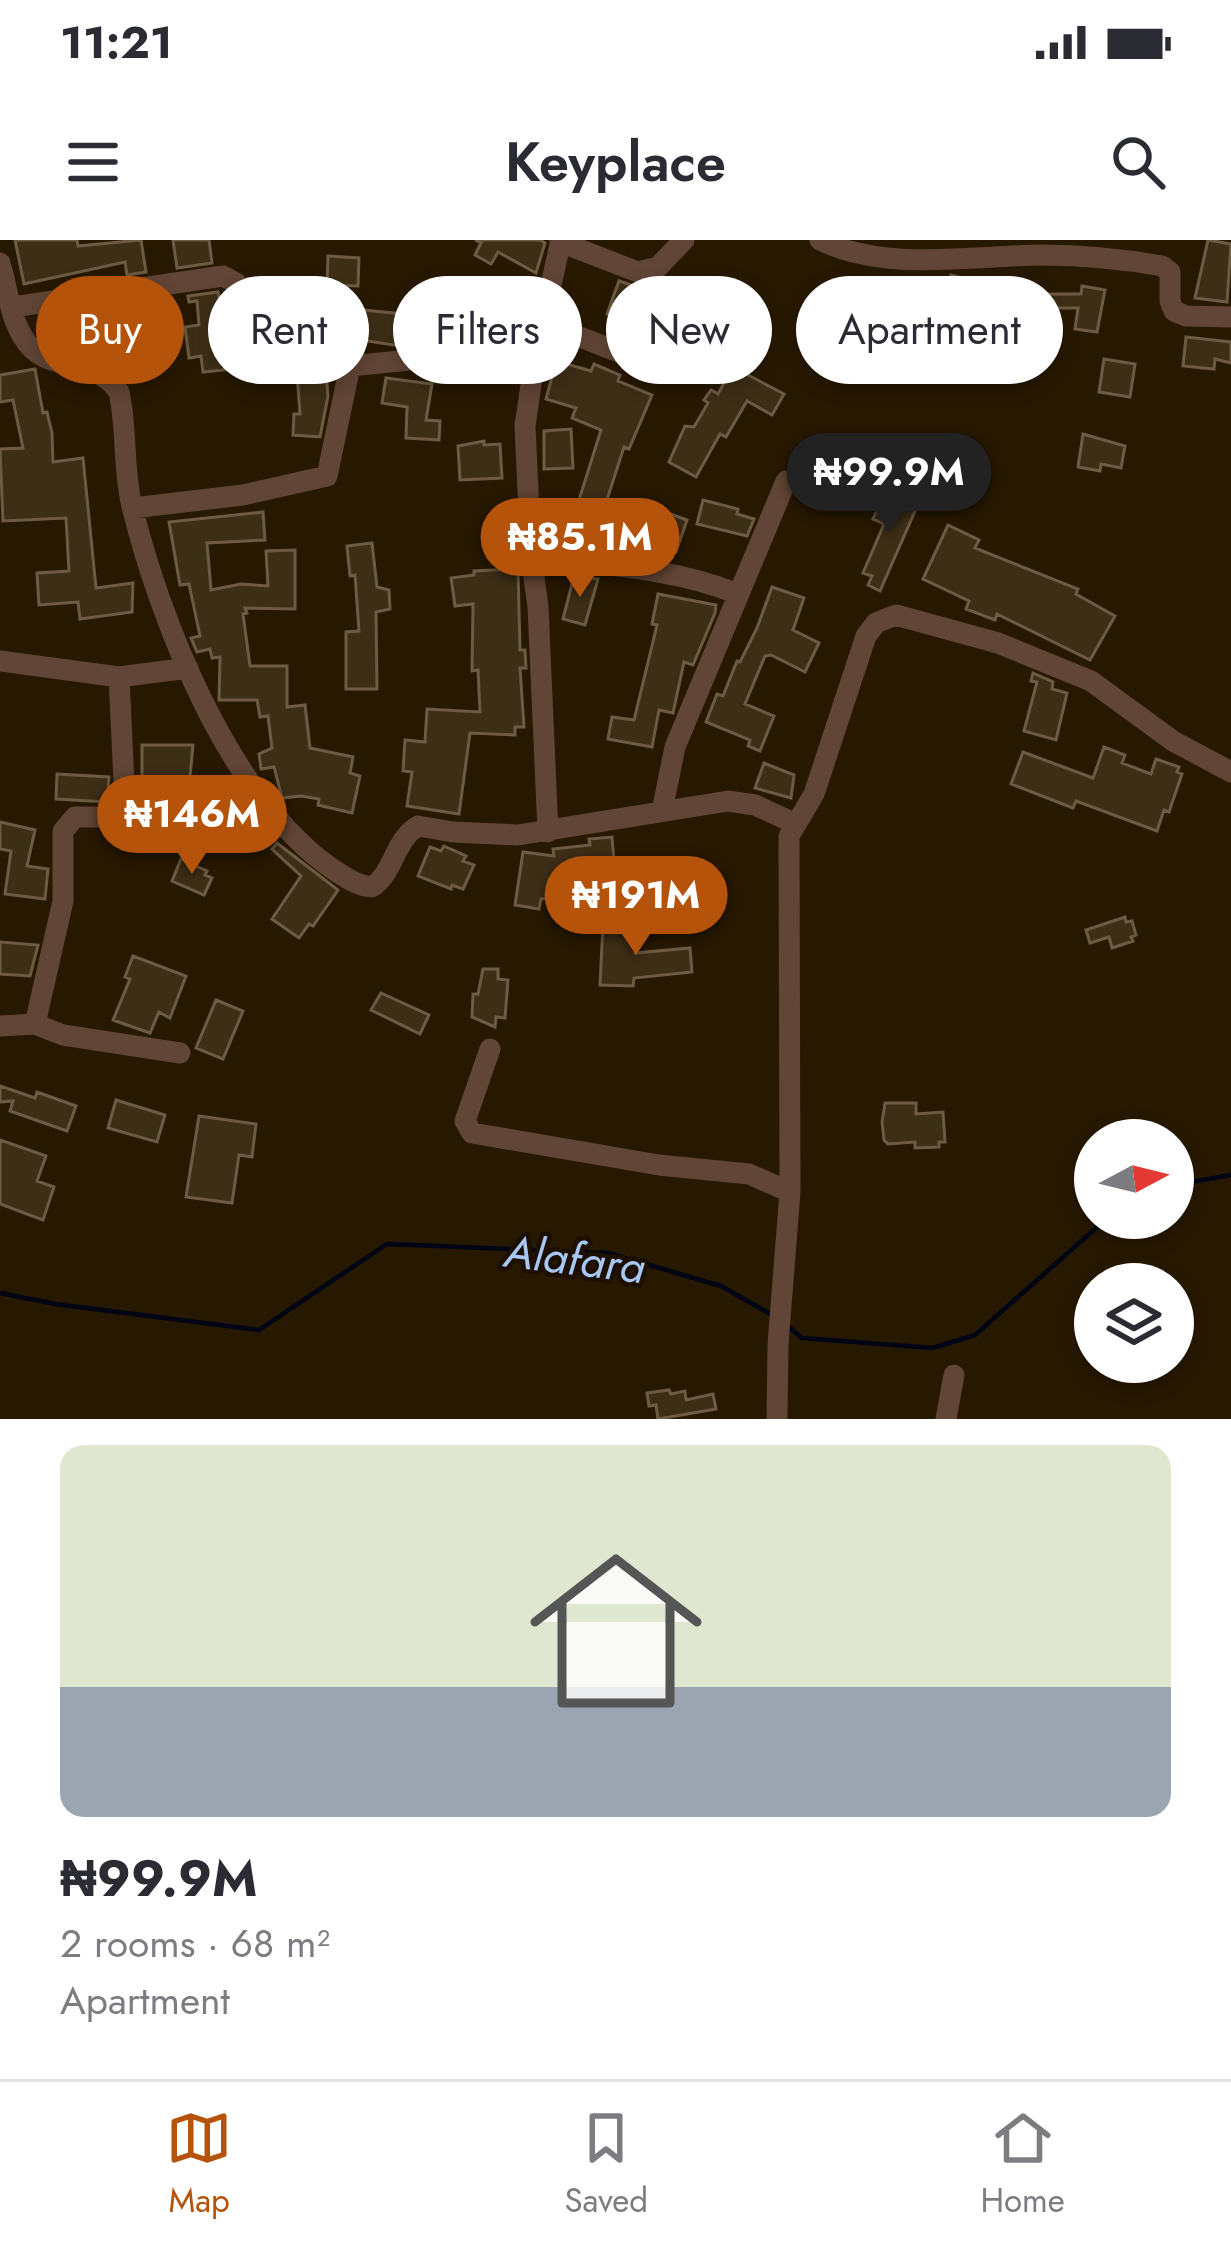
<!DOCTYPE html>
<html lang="en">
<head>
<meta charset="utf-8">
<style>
  :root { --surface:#fff; --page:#f2f2f3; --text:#2b2b33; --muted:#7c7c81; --line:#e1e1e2; --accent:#b45309 }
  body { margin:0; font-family:Jost,sans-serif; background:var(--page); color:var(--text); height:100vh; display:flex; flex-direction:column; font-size:45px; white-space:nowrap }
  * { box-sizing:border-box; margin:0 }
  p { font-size:39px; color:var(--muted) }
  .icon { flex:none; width:66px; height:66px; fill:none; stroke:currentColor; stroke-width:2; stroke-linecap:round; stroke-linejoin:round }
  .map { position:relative; height:1179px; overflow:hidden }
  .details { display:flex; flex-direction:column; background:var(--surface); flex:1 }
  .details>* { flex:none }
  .hud { position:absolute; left:36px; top:36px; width:1161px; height:108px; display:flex; gap:24px }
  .needle { width:78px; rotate:83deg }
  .fabs { position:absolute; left:1074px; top:879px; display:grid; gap:24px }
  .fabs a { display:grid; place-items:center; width:120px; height:120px; border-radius:50%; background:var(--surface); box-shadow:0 6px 18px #0003; font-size:60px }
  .price { position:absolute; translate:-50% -102px; padding:0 27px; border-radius:42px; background:var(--accent); color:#fff; font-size:39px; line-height:78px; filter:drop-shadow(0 3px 6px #0008) }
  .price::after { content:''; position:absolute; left:50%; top:72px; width:36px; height:27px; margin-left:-18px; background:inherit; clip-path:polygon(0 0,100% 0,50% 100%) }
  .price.selected { background:#222; color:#fff }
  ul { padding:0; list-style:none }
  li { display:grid; align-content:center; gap:24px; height:636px; padding:0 60px }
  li+li { border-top:3px solid var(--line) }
  li span { display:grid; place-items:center; height:372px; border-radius:24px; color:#555 }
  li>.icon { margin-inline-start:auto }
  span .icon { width:216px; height:216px; fill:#fffc; stroke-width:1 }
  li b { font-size:51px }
  .chip { padding:0 42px; border-radius:54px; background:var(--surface); box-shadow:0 6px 18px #0003; font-size:42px; line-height:108px }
  .chip.selected { background:var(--accent); color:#fff }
  .status { display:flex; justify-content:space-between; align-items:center; height:84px; padding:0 60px; background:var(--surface); direction:ltr }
  .status svg { height:33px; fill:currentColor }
  header { display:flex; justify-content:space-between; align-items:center; height:156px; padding:0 60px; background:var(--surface); font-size:54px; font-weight:600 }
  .dock { display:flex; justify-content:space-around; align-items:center; height:168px; border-top:3px solid var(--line); background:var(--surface); font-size:33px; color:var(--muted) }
  .dock a { display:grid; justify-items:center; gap:6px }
  .dock .selected { color:var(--accent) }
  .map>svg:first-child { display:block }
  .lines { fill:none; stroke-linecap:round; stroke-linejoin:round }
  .stream { stroke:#000515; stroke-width:4.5 }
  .building { fill:#3d2e16; stroke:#6e5c42; stroke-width:3 }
  .minor { stroke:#614536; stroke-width:21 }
  .labels { text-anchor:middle; stroke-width:9; stroke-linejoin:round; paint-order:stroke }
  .water-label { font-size:45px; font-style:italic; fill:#a7c8f5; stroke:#1d0f00 }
</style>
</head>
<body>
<div class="status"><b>11:21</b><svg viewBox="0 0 49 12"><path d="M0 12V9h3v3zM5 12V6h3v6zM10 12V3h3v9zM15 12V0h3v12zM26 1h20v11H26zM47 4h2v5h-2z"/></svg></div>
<header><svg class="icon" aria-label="menu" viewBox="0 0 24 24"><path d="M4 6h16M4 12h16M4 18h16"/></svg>Keyplace<svg class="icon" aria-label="search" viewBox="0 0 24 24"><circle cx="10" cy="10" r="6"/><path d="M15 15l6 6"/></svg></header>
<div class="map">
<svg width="1231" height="1179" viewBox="0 0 1231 1179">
  <rect width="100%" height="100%" fill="#271800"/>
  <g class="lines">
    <path class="stream" d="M 1173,952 L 1197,941 L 1231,935
      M 0,1053 L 55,1064 L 259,1090 L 387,1004 L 608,1013 L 721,1046 L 774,1076
      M 788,1086 L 802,1098 L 933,1108 L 975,1095 L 1096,988 L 1117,978"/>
  </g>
  <path class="building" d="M 15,0 L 77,0 L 78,6 L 141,0 L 146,32 L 127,35 L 125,22 L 24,44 Z
    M 173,0 L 209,0 L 212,23 L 177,28 Z
    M 475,0 L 540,0 L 545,3 L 536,33 L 498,12 L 491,24 L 475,15 L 481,3 Z
    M 1208,0 L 1231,4 L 1227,62 L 1195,58 Z
    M 328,16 L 359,18 L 358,46 L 327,45 Z
    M 951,35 L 1023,54 L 1019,78 L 945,64 Z
    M 619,41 L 634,46 L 648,45 L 718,70 L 721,74 L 700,123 L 619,96 L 622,88 L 609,85 L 612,75 L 607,74 Z
    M 1082,46 L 1105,50 L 1097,92 L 1075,89 L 1078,68 L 1049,68 L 1049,54 L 1081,54 Z
    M 272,49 L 326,50 L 325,82 L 317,82 L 318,121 L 321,121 L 322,132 L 326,132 L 328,156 L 320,197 L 293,195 L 294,174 L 300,174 L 296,120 L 264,121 L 264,90 L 271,90 Z
    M 218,52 L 233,129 L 203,132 L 201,116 L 189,118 L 185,87 L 199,85 L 197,61 L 189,62 L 188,56 Z
    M 162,62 L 158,102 L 139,102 L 139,64 Z
    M 404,67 L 435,70 L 432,99 L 400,106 L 361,100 L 363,70 L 404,74 Z
    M 909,77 L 930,79 L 926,113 L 891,110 L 894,79 L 909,80 Z
    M 1186,97 L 1231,102 L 1231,123 L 1215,119 L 1214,129 L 1183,126 Z
    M 1104,119 L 1135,124 L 1130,157 L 1099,152 Z
    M 563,123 L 591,131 L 594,124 L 620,135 L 618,141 L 652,155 L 629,209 L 624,207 L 603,272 L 578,263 L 601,190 L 572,178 L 576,168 L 546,159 L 555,126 L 561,128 Z
    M 733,127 L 784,154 L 772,175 L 747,161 L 726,197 L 720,194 L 696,237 L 669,222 L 685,186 L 694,187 L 708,163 L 704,160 L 711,150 L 718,154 Z
    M 35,129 L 43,173 L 47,172 L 52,193 L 53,222 L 83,218 L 96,348 L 133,343 L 132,372 L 80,379 L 78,362 L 39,365 L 37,333 L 69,331 L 66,278 L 3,281 L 0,209 L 23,208 L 13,160 L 0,162 L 0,135 Z
    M 386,138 L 432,144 L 426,180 L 440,181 L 439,200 L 406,198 L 407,167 L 382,163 Z
    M 571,189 L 573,228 L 544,229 L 544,191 Z
    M 1083,194 L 1125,206 L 1121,228 L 1101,224 L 1100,231 L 1078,227 Z
    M 484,201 L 484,205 L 500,204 L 502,238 L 460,240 L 458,206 Z
    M 887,248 L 919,262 L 880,351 L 868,345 L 872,336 L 863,333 L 884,284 L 873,279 Z
    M 703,260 L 738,269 L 737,274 L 754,279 L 747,296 L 697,284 Z
    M 659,270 L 687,280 L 676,312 L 649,303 Z
    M 263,272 L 265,300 L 207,303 L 211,350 L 241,344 L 268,346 L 266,311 L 295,310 L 295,369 L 245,368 L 247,373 L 243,374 L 250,426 L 287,426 L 287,467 L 305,465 L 310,508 L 353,517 L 350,533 L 360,536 L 352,573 L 318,565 L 319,559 L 301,556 L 282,558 L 274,527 L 261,529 L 259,514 L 272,508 L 268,476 L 260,477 L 257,460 L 219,460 L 220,417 L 212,418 L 210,409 L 197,412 L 191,398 L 200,396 L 189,344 L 180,345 L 169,282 Z
    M 948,285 L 979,300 L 975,308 L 1078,349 L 1076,354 L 1115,376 L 1090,420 L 997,374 L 995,380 L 966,369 L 969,361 L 923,339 Z
    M 372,303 L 377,347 L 389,350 L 390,369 L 376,372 L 377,449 L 346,449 L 346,392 L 359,391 L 355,335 L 350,336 L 347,306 Z
    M 518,329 L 520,410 L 525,410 L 526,428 L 520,428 L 524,487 L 515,487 L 515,495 L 470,493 L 459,574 L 407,566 L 412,532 L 403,531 L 405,500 L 425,502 L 427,469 L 480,472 L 478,430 L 472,431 L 473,364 L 455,366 L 451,338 L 474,335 L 474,331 Z
    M 574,336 L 598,339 L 585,385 L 563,379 Z
    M 772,347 L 804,358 L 793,390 L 819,403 L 805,432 L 771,415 L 765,416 L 745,464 L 774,476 L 760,511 L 748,506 L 750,500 L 706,482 L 717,454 L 723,456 L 737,421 L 740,422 L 757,388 Z
    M 658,354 L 716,365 L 715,373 L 693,425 L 684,422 L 673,473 L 659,470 L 652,507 L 608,499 L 612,477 L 634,480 L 657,385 L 652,384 Z
    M 1033,433 L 1053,442 L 1052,449 L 1067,453 L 1056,500 L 1024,491 L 1037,442 L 1031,441 Z
    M 142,505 L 193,505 L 190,537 L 142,537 Z
    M 1104,507 L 1125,515 L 1122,523 L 1151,534 L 1156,519 L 1179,527 L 1177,532 L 1182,534 L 1169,572 L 1164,570 L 1157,591 L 1076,561 L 1073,568 L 1011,544 L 1023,512 L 1093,538 Z
    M 764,523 L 794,535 L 791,558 L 755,548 Z
    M 57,534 L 109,537 L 107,562 L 56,559 Z
    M 232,564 L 258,579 L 240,610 L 220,599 L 228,583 L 223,580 Z
    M 0,582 L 35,590 L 27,626 L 48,629 L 45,659 L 5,654 L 11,611 L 0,609 Z
    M 612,597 L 616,645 L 573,648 L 574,656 L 541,659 L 539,669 L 515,665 L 523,612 L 554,616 L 553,609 L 590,605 L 589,599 Z
    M 277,603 L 338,650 L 313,686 L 309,684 L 299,698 L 272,679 L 301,636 L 272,609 Z
    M 444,606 L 466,616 L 463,621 L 474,625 L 463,649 L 452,645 L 451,649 L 418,636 L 430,607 L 441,611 Z
    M 181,619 L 207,631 L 205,635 L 212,638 L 204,655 L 172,641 Z
    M 1125,677 L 1126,682 L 1132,681 L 1136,695 L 1131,697 L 1133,701 L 1112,708 L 1109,697 L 1090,703 L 1086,690 Z
    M 603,684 L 636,686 L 635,713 L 690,708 L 692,732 L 634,738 L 633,746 L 600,745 Z
    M 0,702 L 38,705 L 30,736 L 0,734 Z
    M 133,716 L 186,736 L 170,778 L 159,772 L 150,793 L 113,780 L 130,739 L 125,737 Z
    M 483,729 L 498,729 L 498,739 L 508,740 L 505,778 L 496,777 L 495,787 L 472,777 L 473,754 L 478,754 Z
    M 381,753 L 429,775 L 420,794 L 371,770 Z
    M 216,760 L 243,771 L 223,819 L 196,808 Z
    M 0,846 L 35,858 L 37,852 L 76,866 L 67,891 L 10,871 L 13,861 L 0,862 Z
    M 116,860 L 165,875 L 157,902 L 108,888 Z
    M 885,863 L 916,863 L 916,874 L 943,872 L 945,902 L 939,902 L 939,907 L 915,908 L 915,902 L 888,904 L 884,900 L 882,882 Z
    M 199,876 L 256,884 L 252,917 L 239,915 L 232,963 L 186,957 Z
    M 0,900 L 46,916 L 37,941 L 54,947 L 43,980 L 0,964 Z
    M 669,1150 L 671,1154 L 685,1151 L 686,1160 L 713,1154 L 716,1169 L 658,1179 L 656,1165 L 649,1166 L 647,1153 Z"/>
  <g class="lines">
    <path class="minor" d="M 820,0 C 885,32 971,16 1041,15 C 1081,15 1123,19 1162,26 L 1170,32 L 1170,61 L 1174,71 L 1186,76 L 1231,77
      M 560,2 L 638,32 L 658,27 L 684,0
      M 0,23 C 7,46 10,77 23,97 C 47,138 91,112 119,152 C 127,188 123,225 131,262 C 159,380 229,556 331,628 C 344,636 356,646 372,647 C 394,633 394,600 418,586 L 453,592 L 518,595 L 728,561 L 755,565 L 794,583
      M 13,67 L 223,36 L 236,43 L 241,93
      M 544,83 L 626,115
      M 133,268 L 243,255 L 327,236 L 350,126 L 420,119 L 459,106 L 535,117
      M 531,316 C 601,325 671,327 738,354
      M 0,421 L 119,437
      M 662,571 L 675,507 L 786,241
      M 548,592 L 538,367 L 531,316 L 525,186 L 535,117 L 561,0
      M 35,784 L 63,661 L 63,591 L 75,577 L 111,577 L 121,570 L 124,542 L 119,437 L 188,428
      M 0,786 L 35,784 L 63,795 L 180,813
      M 490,809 L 465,881 L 472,893 L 659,925 L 749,934 L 790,952
      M 777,1179 L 778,1104 L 790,952 L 789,596 L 814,554 L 866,396 L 876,383 L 896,375 L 998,403 L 1091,441 L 1173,501 L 1231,532
      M 946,1179 L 954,1135"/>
  </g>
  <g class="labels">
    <g class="water-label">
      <text transform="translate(575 1019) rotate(7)" y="16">Alafara</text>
    </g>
  </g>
</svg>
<div class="fabs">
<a><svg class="needle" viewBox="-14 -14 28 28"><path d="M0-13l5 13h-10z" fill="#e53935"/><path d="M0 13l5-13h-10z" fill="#7c7c81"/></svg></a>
<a><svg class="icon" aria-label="layers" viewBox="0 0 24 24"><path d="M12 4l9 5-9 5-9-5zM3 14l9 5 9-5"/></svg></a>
</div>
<b class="price selected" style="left:889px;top:295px">₦99.9M</b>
<b class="price" style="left:580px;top:360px">₦85.1M</b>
<b class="price" style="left:192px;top:637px">₦146M</b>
<b class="price" style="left:636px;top:718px">₦191M</b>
<div class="hud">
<a class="chip selected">Buy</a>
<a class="chip">Rent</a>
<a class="chip">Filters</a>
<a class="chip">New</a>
<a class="chip">Apartment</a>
</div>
</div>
<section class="details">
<ul>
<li><span style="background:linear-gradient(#dfe7d0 65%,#9aa5b1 0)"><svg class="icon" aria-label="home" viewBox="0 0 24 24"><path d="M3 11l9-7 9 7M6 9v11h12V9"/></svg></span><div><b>₦99.9M</b><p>2 rooms · 68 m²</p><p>Apartment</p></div></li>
</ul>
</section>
<nav class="dock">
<a class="selected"><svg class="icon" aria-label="map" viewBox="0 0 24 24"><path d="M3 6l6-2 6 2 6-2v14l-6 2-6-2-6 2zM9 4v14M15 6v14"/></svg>Map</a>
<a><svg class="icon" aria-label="saved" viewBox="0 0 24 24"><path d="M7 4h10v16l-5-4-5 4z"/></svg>Saved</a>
<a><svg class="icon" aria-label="home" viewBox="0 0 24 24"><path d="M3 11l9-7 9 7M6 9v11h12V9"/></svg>Home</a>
</nav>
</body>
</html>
